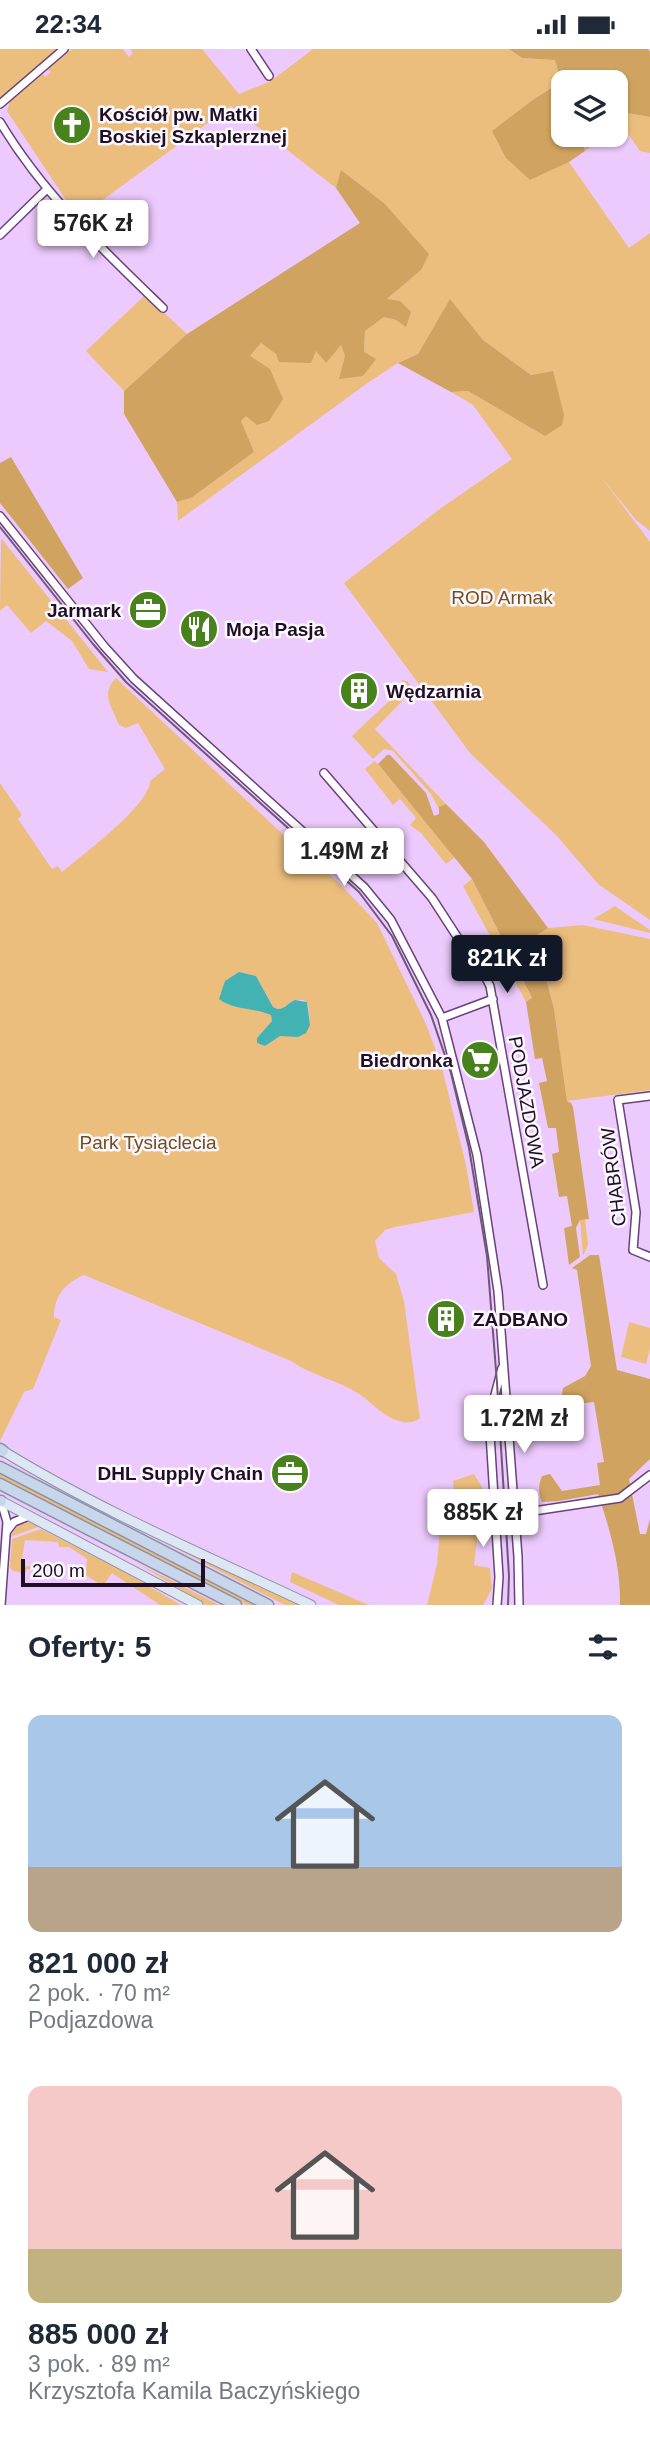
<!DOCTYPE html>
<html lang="pl">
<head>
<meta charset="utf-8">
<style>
  :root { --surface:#fff; --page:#f2f2f3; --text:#1f2937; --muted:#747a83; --accent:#111827 }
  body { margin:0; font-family:Arial,sans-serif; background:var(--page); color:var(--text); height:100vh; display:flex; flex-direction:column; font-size:26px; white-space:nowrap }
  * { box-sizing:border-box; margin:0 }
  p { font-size:23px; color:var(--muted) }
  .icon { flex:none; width:38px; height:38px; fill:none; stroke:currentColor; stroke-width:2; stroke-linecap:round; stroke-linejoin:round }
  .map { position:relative; height:1556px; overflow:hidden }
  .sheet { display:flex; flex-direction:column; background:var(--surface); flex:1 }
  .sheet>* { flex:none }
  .controls { position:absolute; left:551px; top:21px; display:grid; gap:14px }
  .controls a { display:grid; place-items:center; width:77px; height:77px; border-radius:14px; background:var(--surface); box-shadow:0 2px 5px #0004; font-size:35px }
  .scale { position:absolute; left:21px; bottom:18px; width:184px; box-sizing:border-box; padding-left:7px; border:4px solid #1f0f25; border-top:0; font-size:19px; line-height:24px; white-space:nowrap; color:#1f0f25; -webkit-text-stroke:5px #fdf8ff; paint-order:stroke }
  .price { position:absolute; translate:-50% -60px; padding:0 16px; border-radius:7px; background:#fff; color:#222; font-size:23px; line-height:46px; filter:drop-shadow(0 2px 4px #0008) }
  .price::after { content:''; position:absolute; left:50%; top:42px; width:21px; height:16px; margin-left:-10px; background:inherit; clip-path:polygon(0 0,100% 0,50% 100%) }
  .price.current { background:var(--accent); color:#fff }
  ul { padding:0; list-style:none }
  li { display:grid; align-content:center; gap:14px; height:371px; padding:0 28px }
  li span { display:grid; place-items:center; height:217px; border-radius:14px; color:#555 }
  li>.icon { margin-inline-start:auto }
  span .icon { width:126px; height:126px; fill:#fffc; stroke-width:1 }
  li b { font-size:30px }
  h2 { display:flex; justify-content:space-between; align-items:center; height:84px; padding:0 28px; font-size:30px }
  .status { display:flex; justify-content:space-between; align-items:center; height:49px; padding:0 35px; background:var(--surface); direction:ltr }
  .status svg { height:19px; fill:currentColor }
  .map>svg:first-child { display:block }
  .green { fill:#ecbe7d; fill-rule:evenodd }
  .forest { fill:#d0a360 }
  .water { fill:#42b2b2 }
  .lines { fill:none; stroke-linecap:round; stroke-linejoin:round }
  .minor-casing { stroke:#684278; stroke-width:10 }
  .major-casing { stroke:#8c90a6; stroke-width:11 }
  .highway-casing { stroke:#8c90a6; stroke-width:13 }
  .minor { stroke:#fff; stroke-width:7 }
  .major { stroke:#dde6f3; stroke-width:9 }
  .highway { stroke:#c7d6eb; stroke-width:10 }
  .tram { stroke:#6f5779; stroke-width:2 }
  .labels { text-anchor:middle; stroke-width:5; stroke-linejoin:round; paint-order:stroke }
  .poi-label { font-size:19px; font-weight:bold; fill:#1f0f25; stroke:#fdf8ff; text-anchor:start }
  .park-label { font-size:19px; fill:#6f4f1d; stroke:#fdf8ff }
  .street-label { font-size:19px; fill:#1f0f25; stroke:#fdf8ff }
</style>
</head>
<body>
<div class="status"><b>22:34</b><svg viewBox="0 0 49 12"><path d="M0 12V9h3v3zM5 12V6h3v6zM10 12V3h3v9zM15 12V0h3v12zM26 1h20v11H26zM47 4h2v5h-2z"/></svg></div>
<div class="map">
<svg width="650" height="1556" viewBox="0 0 650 1556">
  <rect width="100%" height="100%" fill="#edcafd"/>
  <path class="green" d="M 0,0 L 59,0 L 0,52 Z
    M 72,0 L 123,0 L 129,8 L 133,4 L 130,0 L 202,0 L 239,45 L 271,32 L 313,0 L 509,0 L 522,9 L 555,11 L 561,33 L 534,50 L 530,131 L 569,113 L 629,199 L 650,184 L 650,482 L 636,471 L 601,428 L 650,493 L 650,871 L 598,835 L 557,787 L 470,704 L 344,534 L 441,459 L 512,410 L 473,356 L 451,343 L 468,342 L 545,387 L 553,322 L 531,326 L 483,291 L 450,251 L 418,305 L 398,314 L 369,333 L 178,472 L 177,453 L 191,449 L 254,403 L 240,372 L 245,366 L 250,307 L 262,293 L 276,305 L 317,302 L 325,313 L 341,295 L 345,307 L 364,303 L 365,282 L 384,268 L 396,271 L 405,277 L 387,250 L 421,221 L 400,174 L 384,154 L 342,122 L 336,139 L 231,57 L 78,169 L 7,62 L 10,52 L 43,25 L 45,28 L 51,23 L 48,20 Z
    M 616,62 L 650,68 L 650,104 L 640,102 L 622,76 L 616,80 Z
    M 580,86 L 608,86 L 585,102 Z
    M 145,246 L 187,285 L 124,342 L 86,302 Z
    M 1,489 L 108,623 L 89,620 L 72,592 L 46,572 L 31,584 L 7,556 L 0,562 Z
    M 116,629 L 291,793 L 339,834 L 377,874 L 426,975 L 441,1015 L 466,1116 L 474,1163 L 395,1178 L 385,1181 L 375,1192 L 379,1209 L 396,1225 L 404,1252 L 420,1370 C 412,1373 408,1375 399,1372 C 383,1368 373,1354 359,1345 C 338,1331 312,1327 291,1312 L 84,1226 C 66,1234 54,1246 54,1268 L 61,1271 L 33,1340 L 24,1343 L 0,1392 L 0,734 L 22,766 L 18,770 L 52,820 L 58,817 L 62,823 C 82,806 150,756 150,732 L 165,720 L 138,674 L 126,679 L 119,676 C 112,658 100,645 116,629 ZM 239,923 L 256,927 L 273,958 C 283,964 287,954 295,951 L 304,951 L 308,955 L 310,976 L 289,986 L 280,987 L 265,997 L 257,994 L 257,989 L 272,972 L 271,966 L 260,961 L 235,957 L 220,945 Z
    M 401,631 L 407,632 L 412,638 L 411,643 L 375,680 L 446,755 L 439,760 L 431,745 L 393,702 L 384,700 L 373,710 L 352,687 L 406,636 Z
    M 375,712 L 455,808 L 446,815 L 421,784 L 410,776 L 416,769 L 400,750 L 393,756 L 365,720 Z
    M 472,830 L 532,950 L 526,953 L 463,837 Z
    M 615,857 L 650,881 L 650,884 L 593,870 Z
    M 583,876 L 650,890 L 650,1041 L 567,1052 L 554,960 L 535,886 L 548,879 Z
    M 585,1170 L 588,1196 L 583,1207 L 580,1171 Z
    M 629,1273 L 650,1279 L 650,1300 L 646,1315 L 621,1308 Z
    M 0,1423 L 256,1556 L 247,1556 L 5,1432 L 0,1429 Z
    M 474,1425 L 483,1440 L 489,1484 L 478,1484 L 474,1516 L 490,1519 L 492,1540 L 483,1556 L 427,1556 L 437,1515 L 441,1469 L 454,1443 L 453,1432 Z
    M 32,1473 L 41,1477 L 10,1488 L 18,1476 Z
    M 41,1480 L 121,1521 L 181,1556 L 160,1556 L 112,1524 L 103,1537 L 82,1524 L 82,1521 L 86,1521 L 87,1510 L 69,1498 L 59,1498 L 58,1493 L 25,1491 L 21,1517 L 42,1518 L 42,1521 L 27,1520 L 25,1524 L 20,1525 L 20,1523 L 13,1522 L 10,1518 L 12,1490 Z
    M 150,1486 L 180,1498 L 301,1556 L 285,1556 Z
    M 137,1514 L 219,1556 L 206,1556 Z
    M 292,1523 L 369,1556 L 339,1556 L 290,1533 Z"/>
  <path class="forest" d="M 509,0 L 648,0 L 650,3 L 650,68 L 616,62 L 616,33 L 564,33 L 564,86 L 580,86 L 585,102 L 569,113 L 530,131 L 506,109 L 492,82 L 534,50 L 561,33 L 555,11 L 522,9 Z
    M 341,121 L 384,154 L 429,205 L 421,221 L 387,250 L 400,252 L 411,263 L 406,278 L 396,271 L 384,268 L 365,282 L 364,303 L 376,310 L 363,327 L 339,330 L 345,307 L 341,296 L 326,314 L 316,302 L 311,314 L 279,313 L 276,305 L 261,294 L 250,307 L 270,320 L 283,350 L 269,372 L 257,376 L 246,367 L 241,372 L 254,403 L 191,449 L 177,453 L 124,365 L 124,342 L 187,285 L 360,174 L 336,139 Z
    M 450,250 L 483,291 L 531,326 L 553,322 L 564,366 L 562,376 L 545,387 L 468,342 L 451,343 L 398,314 L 418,305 Z
    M 11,408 L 83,529 L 68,540 L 0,454 L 0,414 Z
    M 387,706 L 390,706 L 426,744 L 434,767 L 439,765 L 439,758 L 446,755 L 484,793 L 548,879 L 535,887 L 554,960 L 567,1052 L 571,1054 L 573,1058 L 589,1170 L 580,1171 L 576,1179 L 580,1208 L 569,1216 L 564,1179 L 572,1177 L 567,1147 L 559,1148 L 552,1105 L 559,1103 L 556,1079 L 548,1079 L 539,1034 L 547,1032 L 542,1009 L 535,1010 L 526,953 L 532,949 L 472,830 L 378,715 Z
    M 590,1206 L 599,1206 L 617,1321 L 650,1330 L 650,1410 L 629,1430 L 640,1485 L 646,1485 L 650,1470 L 650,1556 L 620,1556 C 621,1518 610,1481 598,1445 L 559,1452 L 542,1453 C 538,1443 538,1437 542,1427 L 550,1425 L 562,1442 L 600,1436 L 597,1414 L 604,1413 L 594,1353 L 564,1356 L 561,1352 L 563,1339 L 585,1327 L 591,1317 L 577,1221 L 572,1219 Z"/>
  <path class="water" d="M 239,923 L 256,927 L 273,958 C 283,964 287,954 295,951 L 307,953 L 310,976 L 306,984 L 298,988 L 280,987 L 265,997 L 257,994 L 257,989 L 272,972 L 271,966 C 253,958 235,962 219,950 L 225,932 Z"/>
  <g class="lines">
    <defs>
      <path id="minor" d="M 251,0 L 269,27
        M 0,55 L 64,0
        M 0,73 C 43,145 103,201 163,259
        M 0,186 L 47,140
        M 0,467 L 104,597 L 134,630 L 364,838 L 391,871 L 442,969 L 477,1106 L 498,1242 L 518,1508 L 519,1556
        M 324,724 L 432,849 L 467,903 L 476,910 L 490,937 L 543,1236
        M 442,969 L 493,950
        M 650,1047 L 618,1051 L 636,1163 L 633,1201 L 650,1208
        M 1,1452 L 7,1473 L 1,1556
        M 514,1465 L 620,1449 L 650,1426
        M 7,1482 L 14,1473 L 29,1467
        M 497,1556 L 499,1528 L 489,1369 L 502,1319"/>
      <path id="major" d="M 3,1402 C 101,1462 207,1507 311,1556
        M 1,1452 L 198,1556"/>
      <path id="highway" d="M 0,1400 L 3,1402
        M 0,1418 L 268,1556
        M 0,1435 L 236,1556
        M 0,1452 L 1,1452"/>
    </defs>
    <use href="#minor" class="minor-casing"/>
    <use href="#major" class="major-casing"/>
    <use href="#highway" class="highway-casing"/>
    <use href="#minor" class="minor"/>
    <use href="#major" class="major"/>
    <use href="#highway" class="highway"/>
    <path class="tram" d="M 0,478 L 93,595 L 126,633 L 359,843 L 392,887 L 431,966 L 451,1024 L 469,1099 L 487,1207 L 497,1334 L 509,1527 L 508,1556"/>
  </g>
  <defs>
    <symbol id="church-disc" viewBox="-11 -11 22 22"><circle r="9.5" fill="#47821d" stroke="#fdf8ff"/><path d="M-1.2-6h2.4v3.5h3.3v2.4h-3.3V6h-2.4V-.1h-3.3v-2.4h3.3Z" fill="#fff"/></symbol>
    <symbol id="office-disc" viewBox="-11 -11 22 22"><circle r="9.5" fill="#47821d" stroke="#fdf8ff"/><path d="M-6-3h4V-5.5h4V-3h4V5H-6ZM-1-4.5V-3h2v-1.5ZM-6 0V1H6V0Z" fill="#fff"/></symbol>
    <symbol id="restaurant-disc" viewBox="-11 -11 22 22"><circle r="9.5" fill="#47821d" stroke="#fdf8ff"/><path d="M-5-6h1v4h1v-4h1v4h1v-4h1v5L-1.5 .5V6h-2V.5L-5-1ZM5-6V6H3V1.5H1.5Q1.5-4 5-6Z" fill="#fff"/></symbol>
    <symbol id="building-disc" viewBox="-11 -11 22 22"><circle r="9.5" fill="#47821d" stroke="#fdf8ff"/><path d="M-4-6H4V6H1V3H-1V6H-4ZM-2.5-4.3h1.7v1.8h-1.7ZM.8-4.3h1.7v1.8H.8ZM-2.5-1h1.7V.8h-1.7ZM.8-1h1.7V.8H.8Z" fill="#fff"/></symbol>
    <symbol id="supermarket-disc" viewBox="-11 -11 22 22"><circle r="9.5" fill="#47821d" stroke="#fdf8ff"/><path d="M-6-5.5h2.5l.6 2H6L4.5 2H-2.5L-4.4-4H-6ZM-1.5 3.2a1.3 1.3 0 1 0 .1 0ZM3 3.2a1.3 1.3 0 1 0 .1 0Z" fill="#fff"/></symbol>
  </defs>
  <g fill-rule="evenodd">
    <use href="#church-disc" x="50" y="54" width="44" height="44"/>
    <use href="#office-disc" x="126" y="539" width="44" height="44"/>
    <use href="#restaurant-disc" x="177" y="558" width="44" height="44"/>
    <use href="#building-disc" x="337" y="620" width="44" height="44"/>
    <use href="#supermarket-disc" x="458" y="989" width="44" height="44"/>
    <use href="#building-disc" x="424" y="1248" width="44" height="44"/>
    <use href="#office-disc" x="268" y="1402" width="44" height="44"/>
  </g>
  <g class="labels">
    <g class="poi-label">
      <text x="99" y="72">Kościół pw. Matki<tspan x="99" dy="22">Boskiej Szkaplerznej</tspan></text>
      <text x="121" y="568" text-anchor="end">Jarmark</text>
      <text x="226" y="587">Moja Pasja</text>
      <text x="386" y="649">Wędzarnia</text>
      <text x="453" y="1018" text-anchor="end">Biedronka</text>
      <text x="473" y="1277">ZADBANO</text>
      <text x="263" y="1431" text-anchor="end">DHL Supply Chain</text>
    </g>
    <g class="park-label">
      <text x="502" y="555">ROD Armak</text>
      <text x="148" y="1100">Park Tysiąclecia</text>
    </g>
    <g class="street-label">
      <text transform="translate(527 1053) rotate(80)" y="7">PODJAZDOWA</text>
      <text transform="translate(613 1128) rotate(-97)" y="7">CHABRÓW</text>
    </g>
  </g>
</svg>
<div class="controls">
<a><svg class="icon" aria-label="layers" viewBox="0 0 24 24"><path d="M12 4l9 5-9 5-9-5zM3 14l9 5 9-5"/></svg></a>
</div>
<div class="scale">200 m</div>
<b class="price" style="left:93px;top:211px">576K zł</b>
<b class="price" style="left:344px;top:839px">1.49M zł</b>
<b class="price current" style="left:507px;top:946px">821K zł</b>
<b class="price" style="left:524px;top:1406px">1.72M zł</b>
<b class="price" style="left:483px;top:1500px">885K zł</b>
</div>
<section class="sheet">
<h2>Oferty: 5<svg class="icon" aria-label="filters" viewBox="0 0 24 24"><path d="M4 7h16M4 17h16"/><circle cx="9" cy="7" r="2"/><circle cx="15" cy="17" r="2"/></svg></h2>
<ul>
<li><span style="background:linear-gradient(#a9c7e8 70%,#b9a48a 0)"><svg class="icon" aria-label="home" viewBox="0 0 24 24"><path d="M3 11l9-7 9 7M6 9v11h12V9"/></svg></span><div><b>821 000 zł</b><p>2 pok. · 70 m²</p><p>Podjazdowa</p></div></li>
<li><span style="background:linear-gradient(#f6c9c9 75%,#c2b280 0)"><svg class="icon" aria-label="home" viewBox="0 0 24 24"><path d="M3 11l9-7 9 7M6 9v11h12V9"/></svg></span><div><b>885 000 zł</b><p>3 pok. · 89 m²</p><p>Krzysztofa Kamila Baczyńskiego</p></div></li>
</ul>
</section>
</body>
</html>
